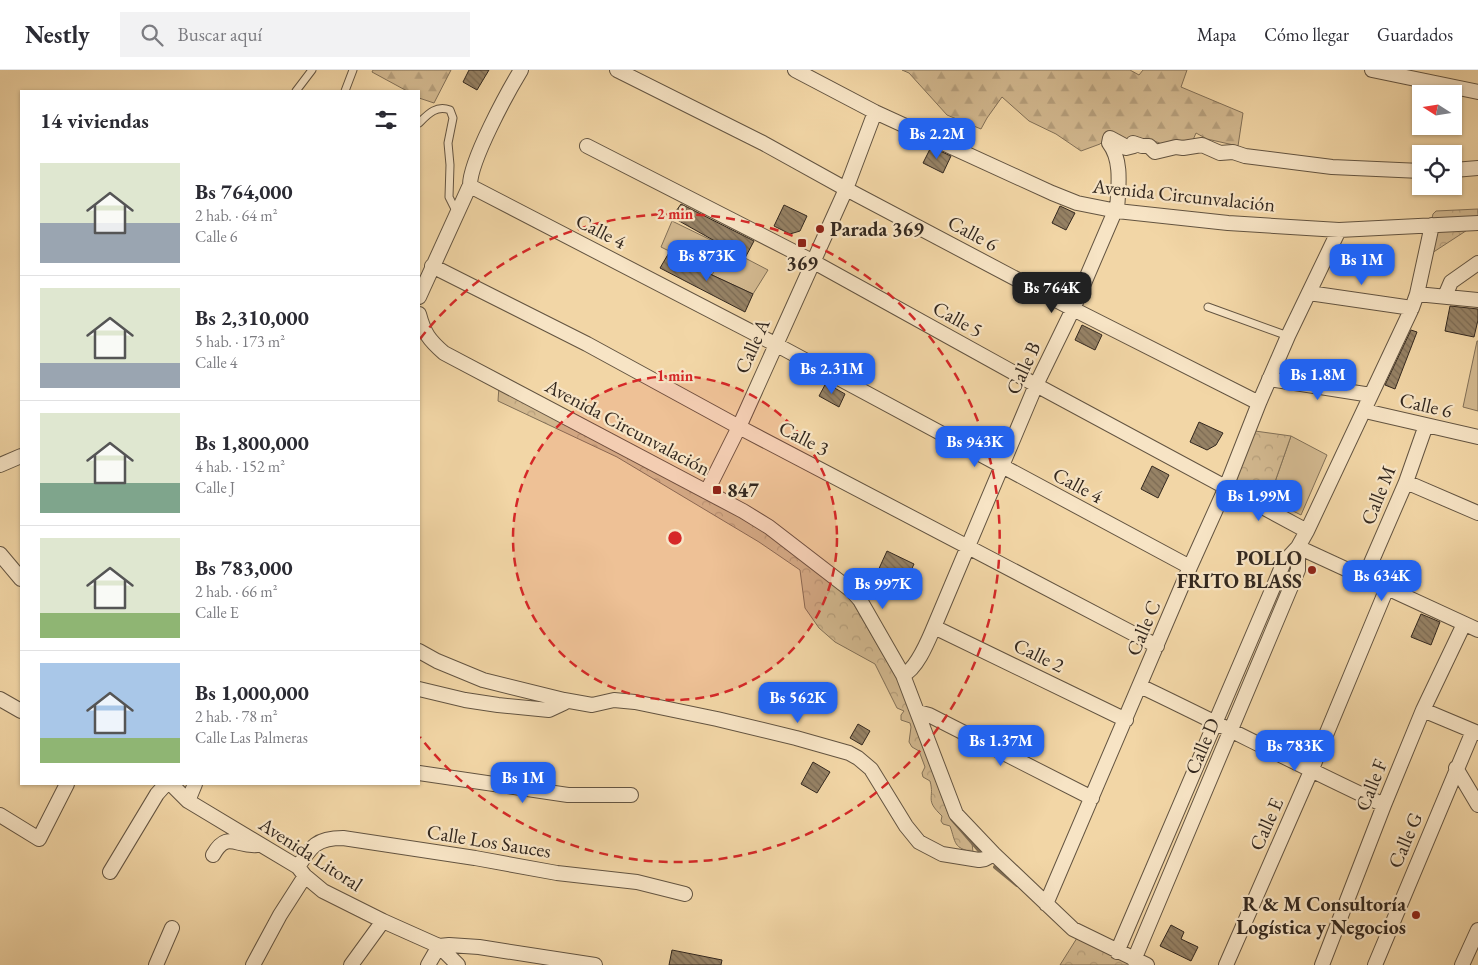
<!DOCTYPE html>
<html lang="es">
<head>
<meta charset="utf-8">
<style>
  :root { --surface:#fff; --page:#f2f2f3; --text:#2b2b33; --muted:#7c7c81; --line:#e1e1e2; --accent:#2563eb }
  body { margin:0; font-family:"EB Garamond",serif; background:var(--page); color:var(--text); height:100vh; display:flex; flex-direction:column; font-size:19px; white-space:nowrap }
  * { box-sizing:border-box; margin:0 }
  p { font-size:16px; color:var(--muted) }
  .icon { flex:none; width:28px; height:28px; fill:none; stroke:currentColor; stroke-width:2; stroke-linecap:round; stroke-linejoin:round }
  .map { position:relative; flex:1; overflow:hidden }
  .details { position:absolute; left:20px; top:20px; width:400px; height:695px; display:flex; flex-direction:column; background:var(--surface); border-radius:0px; box-shadow:0 1px 4px #0004 }
  .details>* { flex:none }
  .needle { width:32px; rotate:282deg }
  .fabs { position:absolute; left:1412px; top:15px; display:grid; gap:10px }
  .fabs a { display:grid; place-items:center; width:50px; height:50px; border-radius:0px; background:var(--surface); box-shadow:0 1px 4px #0004; font-size:25px }
  .price { position:absolute; translate:-50% -42px; padding:0 11px; border-radius:10px; background:var(--accent); color:#fff; font-size:16px; line-height:32px; filter:drop-shadow(0 1px 2px #0008) }
  .price::after { content:''; position:absolute; left:50%; top:30px; width:15px; height:11px; margin-left:-8px; background:inherit; clip-path:polygon(0 0,100% 0,50% 100%) }
  .price.selected { background:#222; color:#fff }
  ul { padding:0; list-style:none }
  li { display:flex; align-items:center; gap:15px; height:125px; padding:0 20px }
  li+li { border-top:1px solid var(--line) }
  li span { display:grid; place-items:center; flex:none; width:140px; height:100px; border-radius:0px; color:#555 }
  li>.icon { margin-inline-start:auto }
  span .icon { width:60px; height:60px; fill:#fffc; stroke-width:1 }
  li b { font-size:21px }
  h2 { display:flex; justify-content:space-between; align-items:center; height:60px; padding:0 20px; font-size:21px }
  header { display:flex; align-items:center; gap:30px; box-sizing:border-box; height:70px; padding:0 25px; background:var(--surface); border-bottom:1px solid var(--line) }
  header strong { font-size:24px }
  nav { display:flex; gap:28px; margin-inline-start:auto; font-size:18px }
  .search { width:350px; height:45px; background:var(--page); display:flex; align-items:center; gap:12px; box-sizing:border-box; padding:0 18px; border-radius:0px; color:var(--muted); font-size:19px }
  .map>svg:first-child { display:block }
  .grass { fill:#d2b88f; stroke:#827057 }
  .forest { fill:url(#forest-firs); stroke:#827057 }
  .park { fill:url(#park-crowns); stroke:#827057 }
  .lines { fill:none; stroke-linecap:round; stroke-linejoin:round }
  .stream { stroke:#7f6d54; stroke-width:4 }
  .building { fill:url(#building-back-hatch); stroke:#33281f }
  .lane-casing { stroke:#635441; stroke-width:9 }
  .street-casing { stroke:#635441; stroke-width:16 }
  .lane { stroke:#f7e4c5; stroke-width:7 }
  .street { stroke:#f7e4c5; stroke-width:14 }
  .ring { fill:none; stroke:#d62828; stroke-width:2.5; stroke-dasharray:9 6 }
  .poi-dot { fill:#8f2418; stroke:#f7e4c5; stroke-width:2 }
  .labels { text-anchor:middle; stroke-width:4.5; stroke-linejoin:round; paint-order:stroke }
  .street-label { font-size:20px; fill:#33281f; stroke:#f7e4c5 }
  .poi-label { font-size:20px; font-weight:bold; fill:#33281f; stroke:#f7e4c5; text-anchor:start }
  .centre { fill:#d62828; stroke:#f7e4c5; stroke-width:2.5 }
  .ring-label { font-size:15px; text-anchor:middle; font-weight:bold; fill:#d62828; stroke:#f7e4c5; stroke-width:4.5; stroke-linejoin:round; paint-order:stroke }
</style>
</head>
<body>
<header>
<strong>Nestly</strong>
<div class="search"><svg class="icon" aria-label="search" viewBox="0 0 24 24"><circle cx="10" cy="10" r="6"/><path d="M15 15l6 6"/></svg>Buscar aquí</div>
<nav><a>Mapa</a><a>Cómo llegar</a><a>Guardados</a></nav>
</header>
<div class="map">
<svg width="1478" height="895" viewBox="0 0 1478 895">
  <defs>
    <pattern id="forest-firs" width="22" height="20" patternUnits="userSpaceOnUse" patternTransform="scale(1.25)"><rect width="22" height="20" fill="#d2b88f"/><path d="M5 1l3.5 6h-7zM16 11l3.5 6h-7z" fill="#b59e7b"/></pattern>
    <pattern id="park-crowns" width="20" height="18" patternUnits="userSpaceOnUse" patternTransform="scale(1.25)"><rect width="20" height="18" fill="#d2b88f"/><path d="M2 6a3 3 0 1 1 6 0M12 15a3 3 0 1 1 6 0" fill="none" stroke="#b59e7b"/></pattern>
    <pattern id="building-back-hatch" width="6" height="6" patternUnits="userSpaceOnUse" patternTransform="scale(1.25)"><rect width="6" height="6" fill="#968265"/><path d="M-1 5l2 2M0 0l6 6M5-1l2 2" fill="none" stroke="#7b6a53"/></pattern>
  </defs>
  <rect width="100%" height="100%" fill="#f2d6a6"/>
  <filter id="stains"><feTurbulence type="fractalNoise" baseFrequency=".004" numOctaves="4"/><feColorMatrix values="0 0 0 0 .2 0 0 0 0 .09 0 0 0 0 .02 0 0 0 .5 -.17"/></filter>
  <radialGradient id="worn" r=".72"><stop offset=".6" stop-color="#630" stop-opacity="0"/><stop offset="1" stop-color="#630" stop-opacity=".3"/></radialGradient>
  <path class="grass" d="M 672,151 L 715,172 L 701,197 L 661,177 Z
    M 726,178 L 768,200 L 753,224 L 712,205 Z
    M 1477,271 L 1478,271 L 1478,341 L 1463,337 Z
    M 1291,366 L 1327,385 L 1301,445 L 1269,429 Z"/>
  <path class="forest" d="M 373,0 L 451,0 L 434,33 L 419,28 L 419,21 L 407,21 L 372,2 Z
    M 902,0 L 1130,0 L 1139,5 L 1143,0 L 1187,0 L 1181,17 L 1243,43 L 1238,76 L 1207,69 L 1196,63 L 1193,70 L 1164,75 L 1157,72 L 1130,71 L 1107,67 L 1100,74 L 1081,81 L 1056,64 L 1029,51 L 1002,27 L 987,48 L 981,59 L 947,45 L 909,3 Z"/>
  <path class="park" d="M 1478,139 L 1478,153 L 1432,183 L 1425,177 L 1433,144 L 1436,141 Z
    M 499,316 L 759,456 L 849,526 L 900,614 L 949,746 L 972,773 L 973,782 C 953,778 956,773 950,756 L 943,754 L 941,751 L 942,746 C 924,729 935,729 930,711 L 923,707 L 922,703 L 925,697 L 919,681 L 912,677 L 909,672 L 911,657 L 910,653 L 901,650 L 901,645 L 904,641 L 897,638 L 875,594 L 835,572 L 819,558 L 805,538 L 800,500 L 759,472 L 617,387 L 498,331 Z
    M 1255,361 L 1291,366 L 1269,429 L 1240,416 L 1236,413 L 1235,409 Z
    M 1077,868 L 1131,895 L 1060,895 Z"/>
  <g class="lines">
    <path class="stream" d="M 952,749 L 983,785
      M 995,797 L 1017,815"/>
  </g>
  <path class="building" d="M 469,0 L 489,0 L 477,20 L 463,12 Z
    M 931,77 L 951,86 L 943,103 L 923,93 Z
    M 681,134 L 754,171 L 745,188 L 672,147 Z
    M 784,135 L 807,146 L 800,161 L 790,164 L 774,156 Z
    M 1060,136 L 1075,143 L 1066,160 L 1052,153 Z
    M 670,181 L 712,205 L 753,224 L 745,242 L 660,198 Z
    M 1450,236 L 1478,239 L 1478,250 L 1474,267 L 1445,261 Z
    M 1082,255 L 1102,265 L 1095,280 L 1075,270 Z
    M 1411,260 L 1417,262 L 1395,319 L 1385,315 Z
    M 826,313 L 845,324 L 839,337 L 819,326 Z
    M 1199,352 L 1223,363 L 1216,375 L 1207,380 L 1190,372 Z
    M 1152,396 L 1169,405 L 1158,428 L 1141,419 Z
    M 887,481 L 914,494 L 898,529 L 871,516 Z
    M 1421,544 L 1440,552 L 1431,575 L 1411,567 Z
    M 858,654 L 870,661 L 862,675 L 850,668 Z
    M 813,692 L 830,702 L 817,723 L 801,714 Z
    M 1171,855 L 1184,862 L 1181,869 L 1198,877 L 1191,891 L 1160,876 Z
    M 672,880 L 722,890 L 721,895 L 669,895 Z"/>
  <g class="lines">
    <defs>
      <path id="lane" d="M 296,21 L 312,0
        M 345,21 L 353,0
        M 419,53 C 428,44 436,35 450,40 L 453,48 L 448,73 L 450,95 L 449,127 L 457,143
        M 1208,237 L 1288,266"/>
      <path id="street" d="M 617,0 L 763,73 L 846,119 L 1073,239 L 1259,333
        M 795,0 L 875,42 L 1052,123 L 1077,133 L 1117,141 L 1228,153 L 1339,160 L 1478,153
        M 1372,0 L 1478,22
        M 587,76 L 812,191 L 1036,315 L 1307,461
        M 1454,100 L 1478,98
        M 470,116 L 775,274 L 1190,497
        M 1117,141 C 1118,119 1123,91 1109,73 L 1110,68 L 1123,75 L 1126,78 L 1134,76 L 1133,73 L 1142,76 L 1149,76 L 1155,82 L 1176,77 L 1183,78 L 1202,75 L 1220,83 L 1233,82 L 1245,86 L 1332,97 L 1421,101
        M 432,196 L 587,274 L 739,357 L 1157,576
        M 1309,223 L 1412,238
        M 1417,224 L 1478,230
        M 1445,226 L 1451,212 L 1478,193
        M 419,227 L 470,115 C 470,91 507,23 521,0
        M 419,244 C 424,263 429,270 444,283 L 743,441 L 769,457 L 852,521 L 860,530 L 903,605 L 956,744 L 994,784 L 1073,859 L 1147,895
        M 1269,309 L 1371,325
        M 1365,341 L 1478,367
        M 0,395 L 21,386
        M 1406,412 L 1478,443
        M 707,421 L 739,357 L 846,119 L 875,42
        M 1298,477 L 1478,560
        M 0,484 L 21,509
        M 1364,509 L 1406,412 L 1426,355
        M 934,557 L 1126,650
        M 419,581 L 437,591 L 483,610 L 564,630 L 592,635 L 614,630 L 635,632 L 717,649 L 796,668 L 849,683 L 858,688 L 871,699 L 906,756 L 919,772 L 942,784 L 979,790 L 985,789 L 994,784
        M 903,605 C 917,599 928,571 934,557 L 1036,315 L 1073,239 L 1115,141
        M 1140,616 C 1222,655 1302,697 1384,735
        M 419,619 L 465,630 L 498,635 L 549,640 L 564,633 L 564,630
        M 0,629 L 21,641
        M 1423,640 L 1478,663
        M 918,642 L 929,645 L 1092,728
        M 1456,698 L 1478,735
        M 419,703 L 568,725 L 631,725
        M 171,714 L 188,731 L 298,797 L 305,806 L 323,821 L 383,851 L 439,876 L 458,895
        M 188,731 L 195,714
        M 0,745 L 39,769 L 67,714
        M 213,785 C 227,760 236,777 257,775
        M 298,797 C 311,776 317,768 343,768 L 475,788 L 557,803 L 637,812 L 685,824
        M 110,802 L 157,724 L 166,714
        M 1046,834 L 1190,497 L 1226,417 L 1259,333 L 1288,266 L 1339,160
        M 439,876 L 449,875 L 479,877 L 595,895
        M 1117,882 L 1284,492 L 1298,477 L 1307,461 L 1412,238 L 1417,224 L 1432,155
        M 1134,890 L 1298,500 L 1298,477
        M 156,895 L 172,858
        M 253,895 L 280,845 L 305,806
        M 351,895 L 383,851
        M 428,895 L 439,876
        M 1226,895 L 1311,701 L 1387,518
        M 1322,895 L 1384,735 L 1423,640 L 1464,554
        M 1375,895 L 1473,661
        M 1462,895 L 1478,860"/>
    </defs>
    <use href="#lane" class="lane-casing"/>
    <use href="#street" class="street-casing"/>
    <use href="#lane" class="lane"/>
    <use href="#street" class="street"/>
  </g>
  <circle cx="675" cy="468" r="162" fill="#d62828" fill-opacity=".12"/>
  <g class="ring">
    <circle cx="675" cy="468" r="162"/>
    <path d="M420 269A324 324 0 1 1 420 667"/>
  </g>
  <g class="poi-dot">
    <circle cx="820" cy="159" r="5"/>
    <rect x="797" y="168" width="10" height="10" rx="2.5"/>
    <rect x="712" y="415" width="10" height="10" rx="2.5"/>
    <circle cx="1312" cy="500" r="5"/>
    <circle cx="1416" cy="845" r="5"/>
  </g>
  <g class="labels">
    <g class="street-label">
      <text transform="translate(1184 125) rotate(6)" y="7">Avenida Circunvalación</text>
      <text transform="translate(601 161) rotate(27)" y="7">Calle 4</text>
      <text transform="translate(973 163) rotate(28)" y="7">Calle 6</text>
      <text transform="translate(958 249) rotate(29)" y="7">Calle 5</text>
      <text transform="translate(752 276) rotate(-66)" y="7">Calle A</text>
      <text transform="translate(1023 298) rotate(-65)" y="7">Calle B</text>
      <text transform="translate(1426 335) rotate(13)" y="7">Calle 6</text>
      <text transform="translate(628 357) rotate(28)" y="7">Avenida Circunvalación</text>
      <text transform="translate(804 368) rotate(27)" y="7">Calle 3</text>
      <text transform="translate(1078 415) rotate(28)" y="7">Calle 4</text>
      <text transform="translate(1378 425) rotate(-68)" y="7">Calle M</text>
      <text transform="translate(1143 558) rotate(-67)" y="7">Calle C</text>
      <text transform="translate(1039 585) rotate(26)" y="7">Calle 2</text>
      <text transform="translate(1202 676) rotate(-67)" y="7">Calle D</text>
      <text transform="translate(1371 715) rotate(-68)" y="7">Calle F</text>
      <text transform="translate(1266 754) rotate(-66)" y="7">Calle E</text>
      <text transform="translate(1405 770) rotate(-67)" y="7">Calle G</text>
      <text transform="translate(489 771) rotate(9)" y="7">Calle Los Sauces</text>
      <text transform="translate(311 784) rotate(33)" y="7">Avenida Litoral</text>
    </g>
    <g class="poi-label">
      <text x="830" y="166">Parada 369</text>
      <text x="802" y="200" text-anchor="middle">369</text>
      <text x="727" y="427">847</text>
      <text x="1302" y="495" text-anchor="end">POLLO<tspan x="1302" dy="23">FRITO BLASS</tspan></text>
      <text x="1406" y="841" text-anchor="end">R &amp; M Consultoría<tspan x="1406" dy="23">Logística y Negocios</tspan></text>
    </g>
  </g>
  <circle cx="675" cy="468" r="8" class="centre"/>
  <g class="ring-label">
    <text x="675" y="149">2 min</text>
    <text x="675" y="311">1 min</text>
  </g>
  <rect width="100%" height="100%" filter="url(#stains)"/>
  <rect width="100%" height="100%" fill="url(#worn)"/>
</svg>
<div class="fabs">
<a><svg class="needle" viewBox="-14 -14 28 28"><path d="M0-13l5 13h-10z" fill="#e53935"/><path d="M0 13l5-13h-10z" fill="#7c7c81"/></svg></a>
<a><svg class="icon" aria-label="locate" viewBox="0 0 24 24"><circle cx="12" cy="12" r="6"/><path d="M12 2v4M12 18v4M2 12h4M18 12h4"/></svg></a>
</div>
<b class="price" style="left:937px;top:90px">Bs 2.2M</b>
<b class="price" style="left:707px;top:212px">Bs 873K</b>
<b class="price" style="left:1362px;top:216px">Bs 1M</b>
<b class="price selected" style="left:1052px;top:244px">Bs 764K</b>
<b class="price" style="left:832px;top:325px">Bs 2.31M</b>
<b class="price" style="left:1318px;top:331px">Bs 1.8M</b>
<b class="price" style="left:975px;top:398px">Bs 943K</b>
<b class="price" style="left:1259px;top:452px">Bs 1.99M</b>
<b class="price" style="left:1382px;top:532px">Bs 634K</b>
<b class="price" style="left:883px;top:540px">Bs 997K</b>
<b class="price" style="left:798px;top:654px">Bs 562K</b>
<b class="price" style="left:1001px;top:697px">Bs 1.37M</b>
<b class="price" style="left:1295px;top:702px">Bs 783K</b>
<b class="price" style="left:523px;top:734px">Bs 1M</b>
<section class="details">
<h2>14 viviendas<svg class="icon" aria-label="filters" viewBox="0 0 24 24"><path d="M4 7h16M4 17h16"/><circle cx="9" cy="7" r="2"/><circle cx="15" cy="17" r="2"/></svg></h2>
<ul>
<li><span style="background:linear-gradient(#dfe7d0 60%,#9aa5b1 0)"><svg class="icon" aria-label="home" viewBox="0 0 24 24"><path d="M3 11l9-7 9 7M6 9v11h12V9"/></svg></span><div><b>Bs 764,000</b><p>2 hab. · 64 m²</p><p>Calle 6</p></div></li>
<li><span style="background:linear-gradient(#dfe7d0 75%,#9aa5b1 0)"><svg class="icon" aria-label="home" viewBox="0 0 24 24"><path d="M3 11l9-7 9 7M6 9v11h12V9"/></svg></span><div><b>Bs 2,310,000</b><p>5 hab. · 173 m²</p><p>Calle 4</p></div></li>
<li><span style="background:linear-gradient(#dfe7d0 70%,#7fa58c 0)"><svg class="icon" aria-label="home" viewBox="0 0 24 24"><path d="M3 11l9-7 9 7M6 9v11h12V9"/></svg></span><div><b>Bs 1,800,000</b><p>4 hab. · 152 m²</p><p>Calle J</p></div></li>
<li><span style="background:linear-gradient(#dfe7d0 75%,#8fb573 0)"><svg class="icon" aria-label="home" viewBox="0 0 24 24"><path d="M3 11l9-7 9 7M6 9v11h12V9"/></svg></span><div><b>Bs 783,000</b><p>2 hab. · 66 m²</p><p>Calle E</p></div></li>
<li><span style="background:linear-gradient(#a9c7e8 75%,#8fb573 0)"><svg class="icon" aria-label="home" viewBox="0 0 24 24"><path d="M3 11l9-7 9 7M6 9v11h12V9"/></svg></span><div><b>Bs 1,000,000</b><p>2 hab. · 78 m²</p><p>Calle Las Palmeras</p></div></li>
</ul>
</section>
</div>
</body>
</html>
